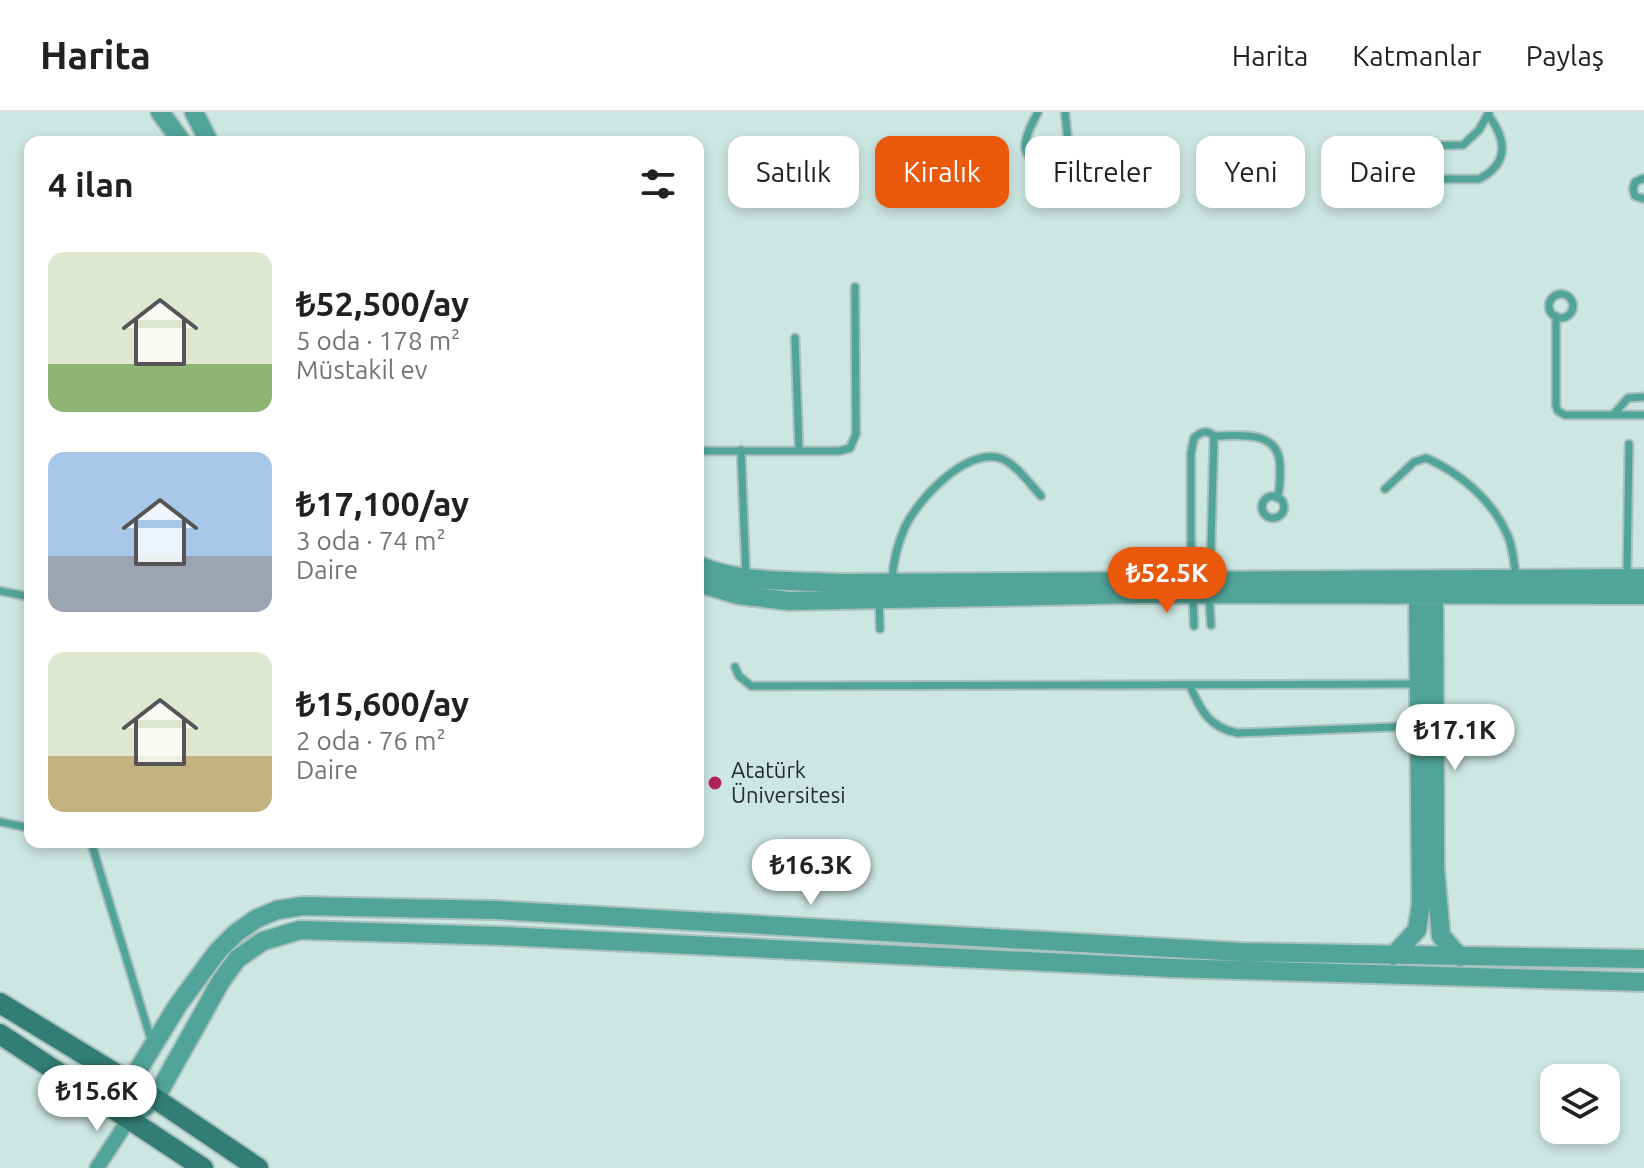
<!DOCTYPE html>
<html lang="tr">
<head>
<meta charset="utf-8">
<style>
  :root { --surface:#fff; --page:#f2f2f2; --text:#202124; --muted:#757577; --line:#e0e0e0; --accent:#ea580c }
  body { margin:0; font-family:Ubuntu,sans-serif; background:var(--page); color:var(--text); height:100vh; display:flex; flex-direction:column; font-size:30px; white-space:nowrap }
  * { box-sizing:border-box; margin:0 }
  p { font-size:26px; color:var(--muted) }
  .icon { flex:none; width:44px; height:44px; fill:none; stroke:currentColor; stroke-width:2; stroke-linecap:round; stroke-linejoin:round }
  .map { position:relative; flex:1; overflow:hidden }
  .sheet { position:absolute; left:24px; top:24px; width:680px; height:712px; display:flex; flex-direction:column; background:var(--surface); border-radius:16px; box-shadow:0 4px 12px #0003 }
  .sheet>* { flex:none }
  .guide { position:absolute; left:728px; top:24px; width:760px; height:72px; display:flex; gap:16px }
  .tools { position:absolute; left:1540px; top:952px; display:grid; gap:16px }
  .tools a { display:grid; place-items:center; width:80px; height:80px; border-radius:16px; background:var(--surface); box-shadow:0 4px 12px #0003; font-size:40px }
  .price { position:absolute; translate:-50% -68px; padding:0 18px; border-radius:28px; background:#fff; color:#222; font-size:26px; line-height:52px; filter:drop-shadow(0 2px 4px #0008) }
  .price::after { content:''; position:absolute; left:50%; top:48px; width:24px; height:18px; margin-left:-12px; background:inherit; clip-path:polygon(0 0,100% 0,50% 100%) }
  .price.selected { background:var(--accent); color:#fff }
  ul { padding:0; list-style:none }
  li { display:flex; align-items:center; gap:24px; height:200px; padding:0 24px }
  li span { display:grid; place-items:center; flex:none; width:224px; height:160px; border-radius:16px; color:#555 }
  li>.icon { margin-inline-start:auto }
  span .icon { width:96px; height:96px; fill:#fffc; stroke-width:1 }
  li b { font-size:34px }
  h2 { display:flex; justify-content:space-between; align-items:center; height:96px; padding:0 24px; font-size:34px }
  .tag { padding:0 28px; border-radius:16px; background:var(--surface); box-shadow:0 4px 12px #0003; font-size:28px; line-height:72px }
  .tag.selected { background:var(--accent); color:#fff }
  header { display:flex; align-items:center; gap:48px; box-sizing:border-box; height:112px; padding:0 40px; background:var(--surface); border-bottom:2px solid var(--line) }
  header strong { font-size:38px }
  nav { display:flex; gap:44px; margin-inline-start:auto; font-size:28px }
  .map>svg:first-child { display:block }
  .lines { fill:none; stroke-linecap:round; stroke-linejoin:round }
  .service-casing { stroke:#aac1bd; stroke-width:11 }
  .minor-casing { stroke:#aac1bd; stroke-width:18 }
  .tertiary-casing { stroke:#aac1bd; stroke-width:22 }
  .secondary-casing { stroke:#aac1bd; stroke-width:24 }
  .service { stroke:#51a49a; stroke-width:7 }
  .minor { stroke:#51a49a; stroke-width:14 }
  .tertiary { stroke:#51a49a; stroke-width:18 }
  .secondary { stroke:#327d75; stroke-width:20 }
  .poi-dot { fill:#b22357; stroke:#cce6e2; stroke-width:3 }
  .labels { text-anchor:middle; stroke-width:8; stroke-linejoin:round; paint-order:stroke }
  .poi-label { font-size:22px; fill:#222c2b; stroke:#cce6e2; text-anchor:start }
</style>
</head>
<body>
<header>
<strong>Harita</strong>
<nav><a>Harita</a><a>Katmanlar</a><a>Paylaş</a></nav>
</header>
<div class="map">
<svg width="1644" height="1056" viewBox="0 0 1644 1056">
  <rect width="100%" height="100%" fill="#cce6e2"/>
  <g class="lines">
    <defs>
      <path id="service" d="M 1038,0 C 1021,33 1016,45 1055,60 C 1075,53 1066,18 1065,0
        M 1489,0 L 1479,18 L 1463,33 L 1421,34 L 1413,40 L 1409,49 L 1411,59 L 1423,67 L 1479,67 C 1510,51 1506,27 1489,4
        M 1644,66 L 1635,70 L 1633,77 L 1635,84 L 1644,87
        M1549 194a12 12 0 1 1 24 0a12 12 0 1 1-24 0Z
        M 1556,204 L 1556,294 L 1558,299 L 1565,303 L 1644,303
        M 795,226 L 799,338
        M 1613,303 L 1628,286 L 1644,285
        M 1214,324 C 1240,324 1279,317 1280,354 C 1280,365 1281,375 1277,386
        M 741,338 L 746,464
        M 698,339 L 839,339 L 850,336 L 856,322 L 855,175
        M 1385,377 L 1414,350 L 1426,346 C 1459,360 1492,388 1507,422 C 1513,434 1514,451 1516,465
        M1262 395a11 11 0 1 1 22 0a11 11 0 1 1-22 0Z
        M 1627,464 L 1629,332
        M 1191,468 L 1191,341 L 1194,326 C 1201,320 1206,317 1214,324 L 1210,469
        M 892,469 C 893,449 897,433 905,415 C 919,386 965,337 1000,346 C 1015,351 1030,372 1041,384
        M 0,479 L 30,485
        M 1209,482 L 1211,513
        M 1193,484 L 1194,514
        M 879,488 L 880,517
        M 735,555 L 739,564 L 751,574 L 1416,572
        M 1190,574 C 1201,599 1209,615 1237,621 L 1420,614
        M 0,710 L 30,716
        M 91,730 L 152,931"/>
      <path id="minor" d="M 97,1056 L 129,1007"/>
      <path id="tertiary" d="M 160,0 L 182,30
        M 194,0 L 209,30
        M 698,453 C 740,472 795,468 840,471 L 1644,466
        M 698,471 L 738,483 L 789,489 L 1142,482 L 1644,483
        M 1434,483 L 1435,756 L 1441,824 L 1460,845
        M 1393,844 L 1417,818 L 1421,792 L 1418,483
        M 129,1007 L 130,971 L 178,893 L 217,840 L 236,821 L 256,807 L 277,798 L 303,794 L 496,798 L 1241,840 L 1644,847
        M 129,1007 L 155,987 L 221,869 L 237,847 L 263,829 L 300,818 L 502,824 L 1171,856 L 1644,870"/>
      <path id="secondary" d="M 0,891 L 144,979 L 258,1056
        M 0,922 L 203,1056"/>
    </defs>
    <use href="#service" class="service-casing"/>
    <use href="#minor" class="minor-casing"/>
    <use href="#tertiary" class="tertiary-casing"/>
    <use href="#secondary" class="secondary-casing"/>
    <use href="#service" class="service"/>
    <use href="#minor" class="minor"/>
    <use href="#tertiary" class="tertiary"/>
    <use href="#secondary" class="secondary"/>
  </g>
  <circle class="poi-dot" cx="715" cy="671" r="8"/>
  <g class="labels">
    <g class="poi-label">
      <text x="731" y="666">Atatürk<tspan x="731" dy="25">Üniversitesi</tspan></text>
    </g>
  </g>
</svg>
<div class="tools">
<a><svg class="icon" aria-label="layers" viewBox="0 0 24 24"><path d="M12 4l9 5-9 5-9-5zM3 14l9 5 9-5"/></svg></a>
</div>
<b class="price selected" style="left:1167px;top:503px">₺52.5K</b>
<b class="price" style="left:1455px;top:660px">₺17.1K</b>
<b class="price" style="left:811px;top:795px">₺16.3K</b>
<b class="price" style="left:97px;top:1021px">₺15.6K</b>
<div class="guide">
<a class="tag">Satılık</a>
<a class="tag selected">Kiralık</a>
<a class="tag">Filtreler</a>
<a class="tag">Yeni</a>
<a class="tag">Daire</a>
</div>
<section class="sheet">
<h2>4 ilan<svg class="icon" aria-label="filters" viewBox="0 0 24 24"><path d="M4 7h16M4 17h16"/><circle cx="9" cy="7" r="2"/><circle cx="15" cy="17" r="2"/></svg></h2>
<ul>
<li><span style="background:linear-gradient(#dfe7d0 70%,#8fb573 0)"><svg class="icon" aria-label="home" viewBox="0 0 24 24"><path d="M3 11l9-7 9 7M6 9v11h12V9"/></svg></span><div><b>₺52,500/ay</b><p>5 oda · 178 m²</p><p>Müstakil ev</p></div></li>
<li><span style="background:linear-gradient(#a9c7e8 65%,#9aa5b1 0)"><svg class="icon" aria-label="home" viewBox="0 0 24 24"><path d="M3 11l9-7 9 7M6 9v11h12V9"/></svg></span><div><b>₺17,100/ay</b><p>3 oda · 74 m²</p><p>Daire</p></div></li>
<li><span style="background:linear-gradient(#dfe7d0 65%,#c2b280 0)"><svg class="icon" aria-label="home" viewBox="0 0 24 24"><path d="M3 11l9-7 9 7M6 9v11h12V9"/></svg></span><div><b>₺15,600/ay</b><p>2 oda · 76 m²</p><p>Daire</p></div></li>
</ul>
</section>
</div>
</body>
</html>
